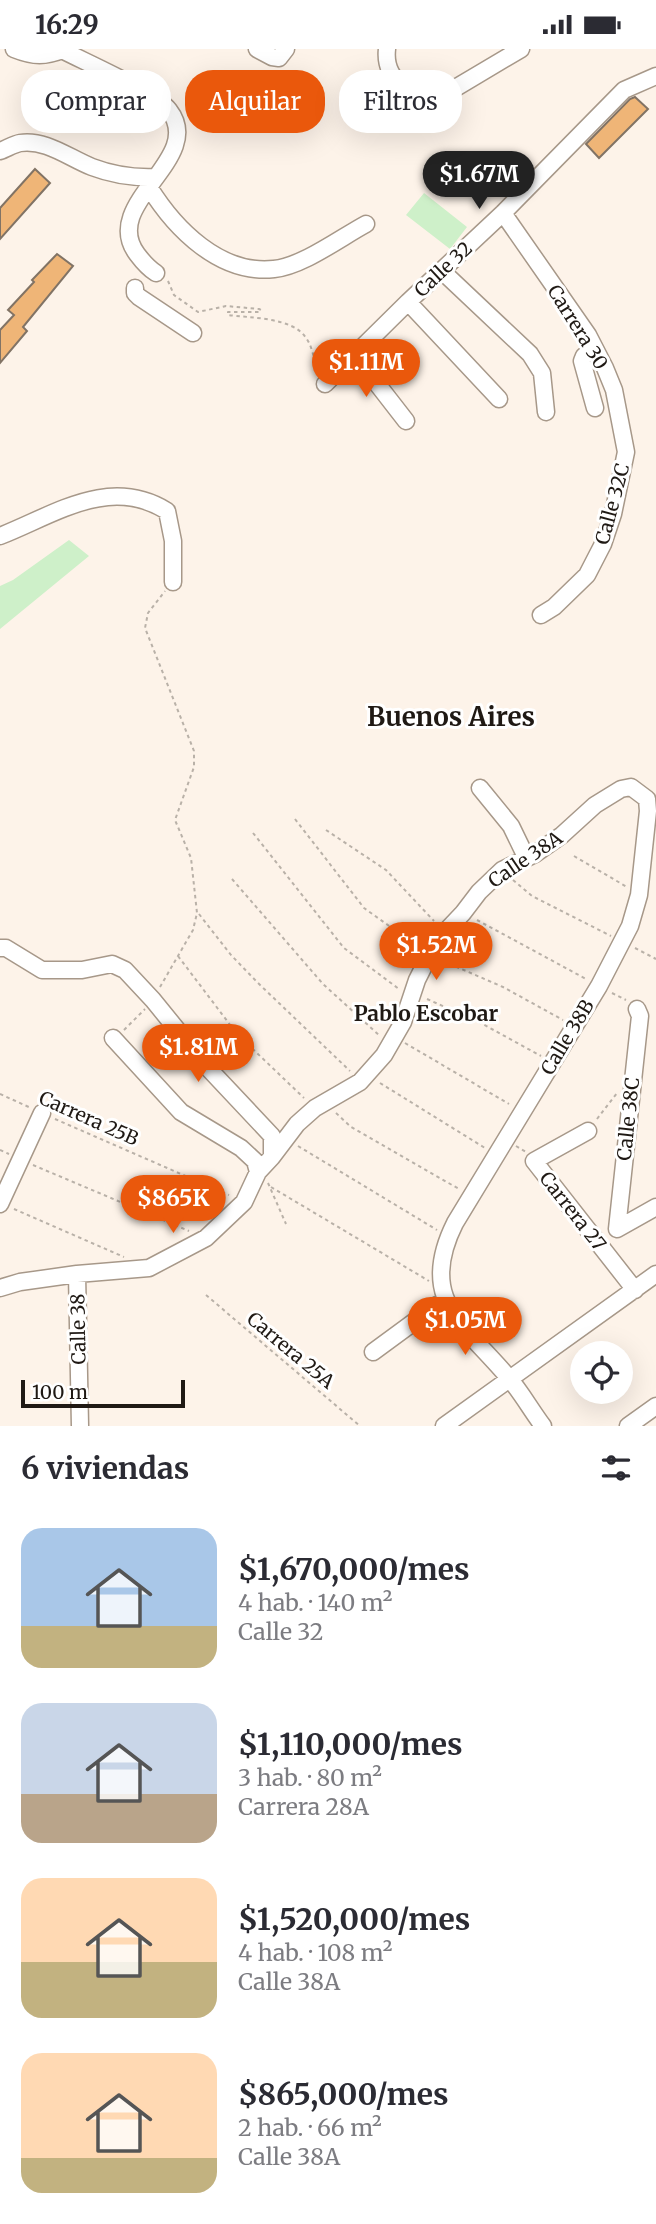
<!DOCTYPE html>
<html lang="es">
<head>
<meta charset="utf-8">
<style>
  :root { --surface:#fff; --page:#f2f2f3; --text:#2b2b33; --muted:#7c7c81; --accent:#ea580c }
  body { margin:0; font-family:Merriweather,serif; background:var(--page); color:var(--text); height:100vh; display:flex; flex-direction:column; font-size:26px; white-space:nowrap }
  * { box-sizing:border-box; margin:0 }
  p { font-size:23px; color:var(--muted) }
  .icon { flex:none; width:38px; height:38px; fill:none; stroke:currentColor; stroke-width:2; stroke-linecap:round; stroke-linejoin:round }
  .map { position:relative; height:1377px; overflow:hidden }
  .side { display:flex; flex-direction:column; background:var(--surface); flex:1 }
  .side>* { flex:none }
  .banner { position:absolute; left:21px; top:21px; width:614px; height:63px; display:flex; gap:14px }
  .fabs { position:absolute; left:570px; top:1292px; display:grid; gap:14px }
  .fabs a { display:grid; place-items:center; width:63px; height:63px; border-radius:50%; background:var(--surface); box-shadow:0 7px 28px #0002; font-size:35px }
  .scale { position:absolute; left:21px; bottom:18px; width:164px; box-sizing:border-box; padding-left:7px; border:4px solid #1f1914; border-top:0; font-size:19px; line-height:24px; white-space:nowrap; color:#1f1914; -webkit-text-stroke:5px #fff; paint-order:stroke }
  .price { position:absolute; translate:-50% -60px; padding:0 16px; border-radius:24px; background:var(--accent); color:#fff; font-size:23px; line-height:46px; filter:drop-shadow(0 2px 4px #0008) }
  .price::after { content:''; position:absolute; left:50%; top:42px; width:21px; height:16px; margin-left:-10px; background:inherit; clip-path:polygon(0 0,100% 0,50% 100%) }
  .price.on { background:#222; color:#fff }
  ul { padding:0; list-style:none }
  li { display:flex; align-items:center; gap:21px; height:175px; padding:0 21px }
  li span { display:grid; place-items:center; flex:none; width:196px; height:140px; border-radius:21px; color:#555 }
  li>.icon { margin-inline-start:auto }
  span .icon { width:84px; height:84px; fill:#fffc; stroke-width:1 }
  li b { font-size:30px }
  h2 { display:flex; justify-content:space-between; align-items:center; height:84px; padding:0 21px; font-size:30px }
  .tag { padding:0 24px; border-radius:28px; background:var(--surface); box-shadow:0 7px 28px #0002; font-size:24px; line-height:63px }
  .tag.on { background:var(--accent); color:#fff }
  .status { display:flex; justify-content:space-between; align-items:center; height:49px; padding:0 35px; background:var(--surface); direction:ltr }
  .status svg { height:19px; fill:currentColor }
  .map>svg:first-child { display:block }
  .green { fill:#cef0c9 }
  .building { fill:#efb577; stroke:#817365; stroke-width:2 }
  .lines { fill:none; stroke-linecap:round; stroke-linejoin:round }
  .minor-casing { stroke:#a79889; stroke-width:19 }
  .path { stroke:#b9b1a8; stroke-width:2; stroke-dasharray:3.5 3.5; stroke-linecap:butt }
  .minor { stroke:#fff; stroke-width:16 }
  .labels { text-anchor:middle; stroke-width:6; stroke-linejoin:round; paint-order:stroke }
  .street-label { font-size:19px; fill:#1f1914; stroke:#fff }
  .neighbourhood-label { font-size:21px; font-weight:bold; fill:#1f1914; stroke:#fff }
  .district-label { font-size:26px; font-weight:bold; fill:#1f1914; stroke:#fff }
</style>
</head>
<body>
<div class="status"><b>16:29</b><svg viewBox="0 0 49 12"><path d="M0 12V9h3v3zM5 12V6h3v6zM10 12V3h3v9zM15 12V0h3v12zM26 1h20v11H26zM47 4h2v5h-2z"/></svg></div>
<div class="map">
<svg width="656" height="1377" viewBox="0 0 656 1377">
  <rect width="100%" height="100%" fill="#fdf3e9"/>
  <path class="green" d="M 424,144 L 467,178 L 450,200 L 406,166 Z
    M 69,491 L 89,507 L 0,580 L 0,537 L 13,531 Z"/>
  <path class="building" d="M 635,48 L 648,60 L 599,109 L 586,95 L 630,50 Z
    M 35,120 L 50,134 L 0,190 L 0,159 Z
    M 57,205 L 73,217 L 23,278 L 27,282 L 0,314 L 0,281 L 14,266 L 8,261 L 34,233 L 32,231 Z"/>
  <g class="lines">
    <defs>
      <path id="minor" d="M 14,0 C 34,8 45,8 65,0
        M 257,0 L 272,8 L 279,9 L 286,0
        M 387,0 C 383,34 417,52 447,44 L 521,0
        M 62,1 C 85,13 156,44 169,61 C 207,110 99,154 137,205 C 143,213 148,219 156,224
        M 0,102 C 6,100 14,95 20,94 C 46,90 69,109 92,118 C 113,126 133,129 156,128
        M 149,138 C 175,180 220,226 274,220 C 303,217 340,189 366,175
        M 503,164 L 588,286 L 605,319 L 614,341 L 626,403 L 613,465 L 603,495 L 587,526 L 554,558 L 541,566
        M 442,222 L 530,305 L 542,324 L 546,363
        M 135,239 L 135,244 L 139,248 L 193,284
        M 408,253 L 499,350
        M 595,300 L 584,307 L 582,312 L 595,359
        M 354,305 L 406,372
        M 325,335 L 408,253 L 503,164 L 624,41 L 656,27
        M 0,487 C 54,466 109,426 167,462 L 173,492 L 173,533
        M 480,739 L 511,777 L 526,808
        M 0,899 L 6,899 L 42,921 L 82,921 L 112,915 L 125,921 L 153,951 L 209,1020 L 272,1087 L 272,1108
        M 637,960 L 640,967 L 617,1180 L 656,1158
        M 113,989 L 181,1063 L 241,1099 L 255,1112 L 258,1123
        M 588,1082 L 534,1112 L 635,1241
        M 0,1155 L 42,1064
        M 77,1225 L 80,1377
        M 0,1239 L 20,1233 L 77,1225 L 149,1219 L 206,1189 L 244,1153 L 258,1123 L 272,1108 L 297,1075 L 315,1059 L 360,1033 L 384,1006 L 403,973 L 417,931 L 427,911 L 445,883 L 463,864 L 479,843 L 502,821 L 535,805 L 562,786 L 595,756 L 621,740 L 631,738 L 647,750 L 648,762 L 639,846 L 630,877 L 599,937 L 455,1174 C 417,1250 463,1275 508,1328 C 521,1343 531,1361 543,1377
        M 373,1303 L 437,1256 L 445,1252
        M 444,1377 L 656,1225
        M 628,1377 L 656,1357"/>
    </defs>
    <use href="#minor" class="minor-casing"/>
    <path class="path" d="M 168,232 L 174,246 L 198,263 L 226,257 L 259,260 L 261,261 L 259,263 L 228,263 L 228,266 C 249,269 293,268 306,289 C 313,298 312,309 320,319
      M 295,770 L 364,859 L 420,899
      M 326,781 L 386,821 L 434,872
      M 253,784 L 344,899 L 399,940
      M 574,807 L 627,838
      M 232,830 L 323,935 L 380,987
      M 513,831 L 532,847 L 611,887
      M 199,865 L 231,906 L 258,934 L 350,1022
      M 477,871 L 586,930
      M 635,899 L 656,910
      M 178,907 L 237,985 L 304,1049
      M 443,912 L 503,938 L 563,971
      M 160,938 L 193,881 L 197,864 L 191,809 L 175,771 L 194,718 L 194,702 L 145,579 L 148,564 L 165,542
      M 612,944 L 626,951
      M 427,950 L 479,973 L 541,1007
      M 124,981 L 145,960
      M 405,994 L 509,1055
      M 380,1034 L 485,1099
      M 0,1045 L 31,1059
      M 336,1064 L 351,1078 L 459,1140
      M 55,1070 L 229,1146
      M 597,1070 L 617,1044
      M 298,1097 L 437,1181
      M 516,1097 L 526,1103
      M 0,1101 L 9,1105
      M 33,1116 L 189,1182
      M 268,1134 L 286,1175
      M 271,1138 L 429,1232
      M 14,1160 L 124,1208
      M 206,1246 L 360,1377"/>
    <use href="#minor" class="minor"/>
  </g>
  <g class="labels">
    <g class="street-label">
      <text transform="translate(443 220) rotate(-43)" y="7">Calle 32</text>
      <text transform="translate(578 278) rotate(58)" y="7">Carrera 30</text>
      <text transform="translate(612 455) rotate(-75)" y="7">Calle 32C</text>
      <text transform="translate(525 810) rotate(-34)" y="7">Calle 38A</text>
      <text transform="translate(567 988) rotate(-59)" y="7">Calle 38B</text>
      <text transform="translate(89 1069) rotate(24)" y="7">Carrera 25B</text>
      <text transform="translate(628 1070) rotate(-84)" y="7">Calle 38C</text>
      <text transform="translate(573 1162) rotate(52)" y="7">Carrera 27</text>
      <text transform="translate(78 1280) rotate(-91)" y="7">Calle 38</text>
      <text transform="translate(291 1301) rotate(40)" y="7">Carrera 25A</text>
    </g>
    <g class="neighbourhood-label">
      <text x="426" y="972">Pablo Escobar</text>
    </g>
    <g class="district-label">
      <text x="451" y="677">Buenos Aires</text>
    </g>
  </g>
</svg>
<div class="fabs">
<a><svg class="icon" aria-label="locate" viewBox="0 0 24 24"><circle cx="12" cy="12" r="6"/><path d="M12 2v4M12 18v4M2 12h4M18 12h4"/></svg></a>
</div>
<div class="scale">100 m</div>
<b class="price on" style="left:479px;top:162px">$1.67M</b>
<b class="price" style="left:366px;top:350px">$1.11M</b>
<b class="price" style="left:436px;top:933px">$1.52M</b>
<b class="price" style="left:198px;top:1035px">$1.81M</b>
<b class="price" style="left:173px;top:1186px">$865K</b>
<b class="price" style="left:465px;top:1308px">$1.05M</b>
<div class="banner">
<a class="tag">Comprar</a>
<a class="tag on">Alquilar</a>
<a class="tag">Filtros</a>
</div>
</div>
<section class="side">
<h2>6 viviendas<svg class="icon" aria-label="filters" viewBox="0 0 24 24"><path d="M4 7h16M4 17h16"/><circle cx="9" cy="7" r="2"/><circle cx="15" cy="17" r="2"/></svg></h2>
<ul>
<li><span style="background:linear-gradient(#a9c7e8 70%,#c2b280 0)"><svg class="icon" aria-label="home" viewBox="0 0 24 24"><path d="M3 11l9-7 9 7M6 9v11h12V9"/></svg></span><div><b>$1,670,000/mes</b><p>4 hab. · 140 m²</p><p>Calle 32</p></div></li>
<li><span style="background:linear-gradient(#c9d6e8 65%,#b9a48a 0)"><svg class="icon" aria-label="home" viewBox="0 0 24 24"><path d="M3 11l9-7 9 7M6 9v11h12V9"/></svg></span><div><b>$1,110,000/mes</b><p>3 hab. · 80 m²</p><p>Carrera 28A</p></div></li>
<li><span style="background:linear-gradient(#ffd9b3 60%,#c2b280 0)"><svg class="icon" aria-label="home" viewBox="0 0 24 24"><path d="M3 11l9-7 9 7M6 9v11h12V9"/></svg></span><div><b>$1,520,000/mes</b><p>4 hab. · 108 m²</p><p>Calle 38A</p></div></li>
<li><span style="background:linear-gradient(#ffd9b3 75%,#c2b280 0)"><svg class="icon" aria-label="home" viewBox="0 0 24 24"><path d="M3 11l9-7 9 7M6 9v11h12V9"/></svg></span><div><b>$865,000/mes</b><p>2 hab. · 66 m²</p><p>Calle 38A</p></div></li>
</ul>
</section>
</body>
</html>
